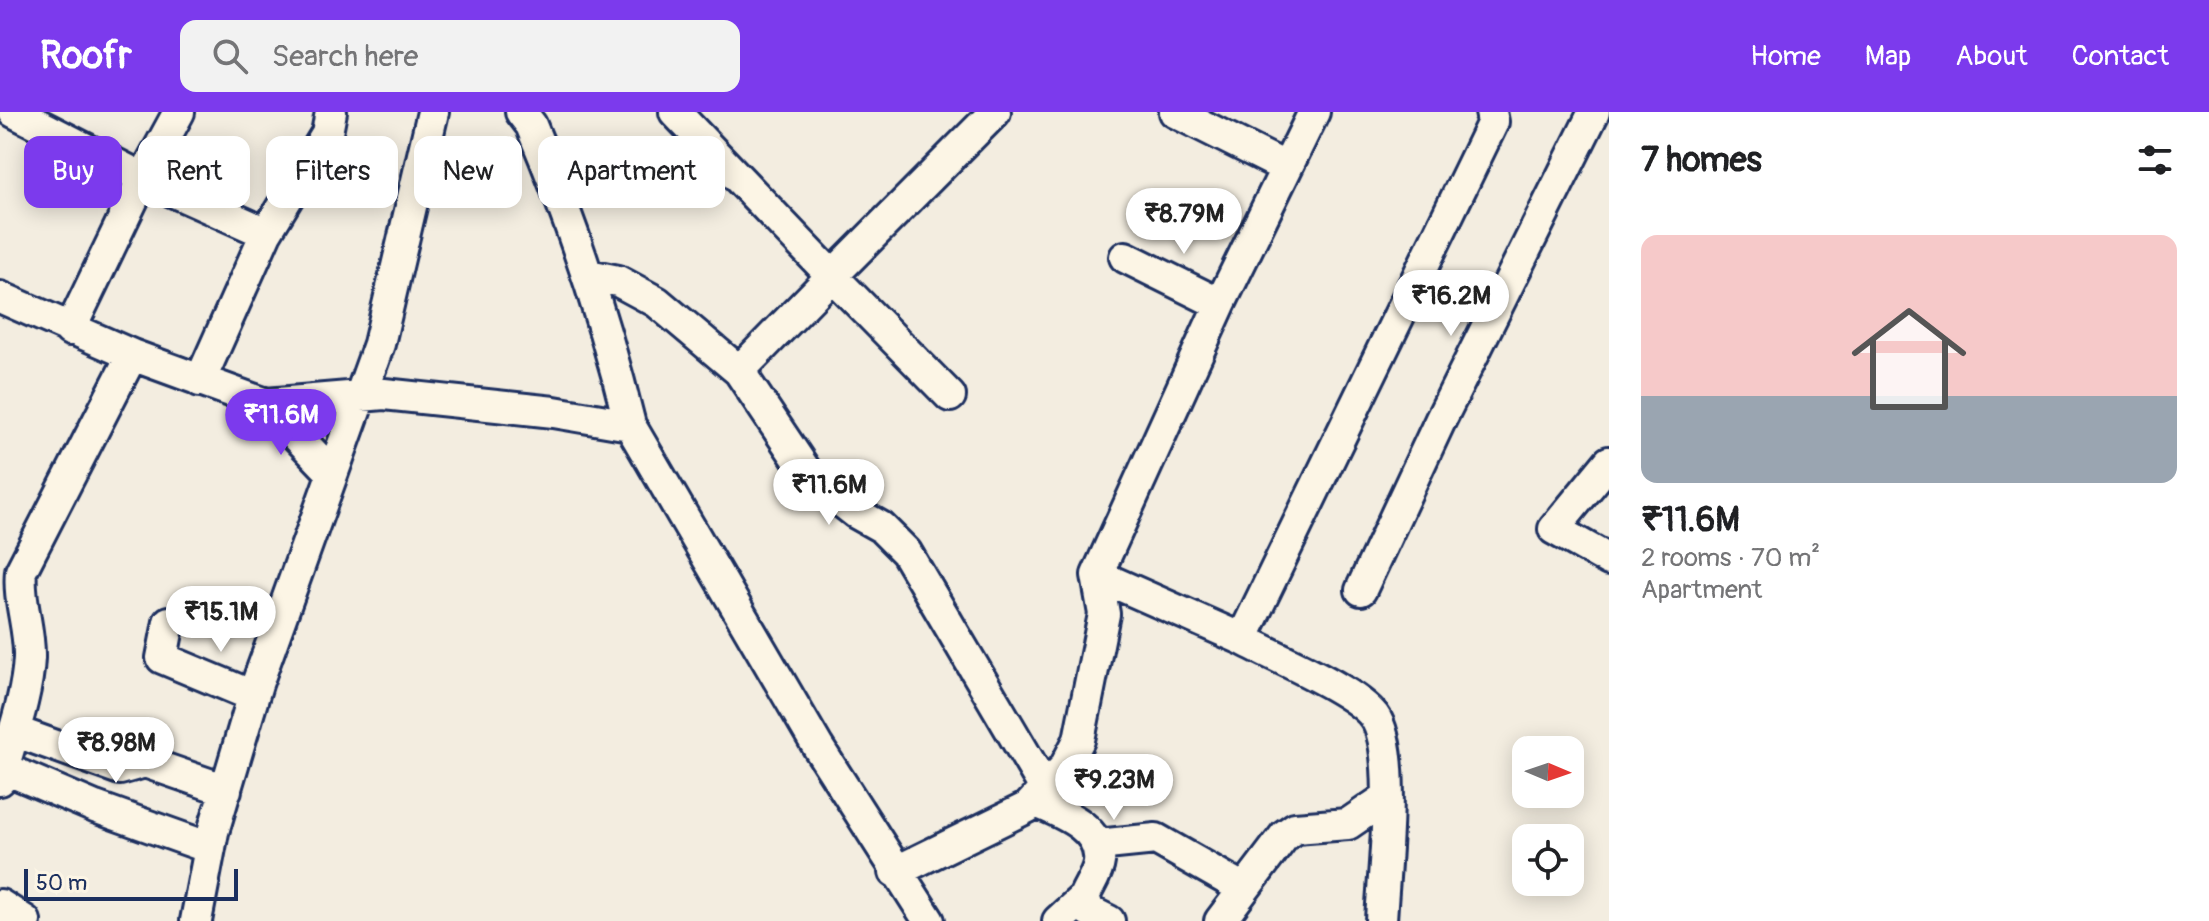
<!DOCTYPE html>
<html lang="en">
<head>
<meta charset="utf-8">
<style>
  :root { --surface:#fff; --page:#f2f2f2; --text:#202124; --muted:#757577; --line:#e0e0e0; --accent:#7c3aed }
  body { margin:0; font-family:Pangolin,sans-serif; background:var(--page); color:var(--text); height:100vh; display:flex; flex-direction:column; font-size:30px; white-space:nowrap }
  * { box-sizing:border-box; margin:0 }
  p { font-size:26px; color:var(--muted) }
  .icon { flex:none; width:44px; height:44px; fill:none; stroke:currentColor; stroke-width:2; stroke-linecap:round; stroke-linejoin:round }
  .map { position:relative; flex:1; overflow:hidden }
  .sheet { display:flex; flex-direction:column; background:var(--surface); width:600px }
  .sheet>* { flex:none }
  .hud { position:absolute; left:24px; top:24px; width:760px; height:72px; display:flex; gap:16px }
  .needle { width:52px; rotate:92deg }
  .fabs { position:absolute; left:1512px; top:624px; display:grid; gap:16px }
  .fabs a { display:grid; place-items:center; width:72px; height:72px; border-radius:16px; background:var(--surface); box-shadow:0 4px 20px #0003; font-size:40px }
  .scale { position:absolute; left:24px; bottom:20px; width:214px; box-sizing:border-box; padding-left:8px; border:4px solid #1b2f5e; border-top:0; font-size:22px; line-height:28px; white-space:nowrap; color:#1b2f5e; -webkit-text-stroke:6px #fcf5e5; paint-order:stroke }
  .price { position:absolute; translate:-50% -68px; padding:0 18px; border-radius:28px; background:#fff; color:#222; font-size:26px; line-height:52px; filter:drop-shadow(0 2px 4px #0008) }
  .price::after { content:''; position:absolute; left:50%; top:48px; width:24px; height:18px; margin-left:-12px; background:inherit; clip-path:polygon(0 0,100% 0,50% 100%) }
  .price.selected { background:var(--accent); color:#fff }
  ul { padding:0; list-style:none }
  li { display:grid; align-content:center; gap:16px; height:424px; padding:0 32px }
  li+li { border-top:2px solid var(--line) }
  li span { display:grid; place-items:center; height:248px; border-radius:16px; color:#555 }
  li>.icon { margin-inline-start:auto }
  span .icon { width:144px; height:144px; fill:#fffc; stroke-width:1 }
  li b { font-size:34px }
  h2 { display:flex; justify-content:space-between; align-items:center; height:96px; padding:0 32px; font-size:34px }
  .tag { padding:0 28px; border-radius:16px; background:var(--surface); box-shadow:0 4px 20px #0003; font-size:28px; line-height:72px }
  .tag.selected { background:var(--accent); color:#fff }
  header { display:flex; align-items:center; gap:48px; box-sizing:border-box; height:112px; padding:0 40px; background:var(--accent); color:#fff }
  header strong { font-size:38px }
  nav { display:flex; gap:44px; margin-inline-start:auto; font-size:28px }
  .search { width:560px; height:72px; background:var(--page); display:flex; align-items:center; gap:20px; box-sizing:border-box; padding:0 28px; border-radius:16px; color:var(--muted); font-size:30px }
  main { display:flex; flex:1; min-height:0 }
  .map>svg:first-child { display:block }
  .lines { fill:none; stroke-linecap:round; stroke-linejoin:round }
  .minor-casing { stroke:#1b2f5e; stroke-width:36 }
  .minor { stroke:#fcf5e5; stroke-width:30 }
</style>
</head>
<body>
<header>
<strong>Roofr</strong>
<div class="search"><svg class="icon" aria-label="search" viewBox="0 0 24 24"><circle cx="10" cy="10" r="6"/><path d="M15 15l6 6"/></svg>Search here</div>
<nav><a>Home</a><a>Map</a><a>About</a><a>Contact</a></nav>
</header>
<main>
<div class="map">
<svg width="1609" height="809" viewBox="0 0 1609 809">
  <rect width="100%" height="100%" fill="#f3ede0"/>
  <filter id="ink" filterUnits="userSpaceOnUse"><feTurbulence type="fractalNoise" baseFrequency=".0125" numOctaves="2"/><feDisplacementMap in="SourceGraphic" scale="16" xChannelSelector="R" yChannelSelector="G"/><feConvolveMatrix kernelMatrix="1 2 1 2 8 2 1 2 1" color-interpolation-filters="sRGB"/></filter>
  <g filter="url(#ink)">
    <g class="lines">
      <defs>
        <path id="minor" d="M 14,0 L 143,66 L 179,0
          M 521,0 L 531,13 C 572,111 605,210 630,313
          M 675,0 L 832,164 L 995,0
          M 1175,0 L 1285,55
          M 1125,145 L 1220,192
          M 588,163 L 618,169 L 657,190 L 739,259 L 810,365 L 856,401 L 881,415 L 906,440 L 1046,678
          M 0,185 L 132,243 L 266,292 L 384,282 L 554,300 L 630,313 L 818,635 L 929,809
          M 70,218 L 143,66 L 266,121
          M 739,259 L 832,164 L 950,284
          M 200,269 L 266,121 L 327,21 L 331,0
          M 266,292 L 332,361
          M 1609,350 L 1554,417 L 1609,448
          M 1361,478 L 1440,309 L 1594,0
          M 169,510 L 162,546 L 253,584
          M 1242,527 L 1097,463 L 1220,192 L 1314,0
          M 14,619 L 120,657 L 145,650 L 226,678
          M 3,656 L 95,695 L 210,736
          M 0,668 C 10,629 27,587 29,546 C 30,516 18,489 21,459 L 132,243
          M 1034,689 C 1059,700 1103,715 1099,750 C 1098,761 1088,775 1084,785 L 1089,799 L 1109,809
          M 1097,733 L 1156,727 L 1244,777
          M 895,760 L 1028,695 L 1065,655 L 1079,628 L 1104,502 L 1097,463
          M 0,793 L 25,809
          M 196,809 L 213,720 L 257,572 L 379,232 L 433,0
          M 1058,809 L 1084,785
          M 1220,809 L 1285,723 L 1295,716 L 1348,712 L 1386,686
          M 1381,809 C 1383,763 1399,638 1374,604 C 1355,578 1273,544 1242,527 L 1493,10 L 1491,0"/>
      </defs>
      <use href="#minor" class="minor-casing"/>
      <use href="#minor" class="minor"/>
    </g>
  </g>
</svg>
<div class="fabs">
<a><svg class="needle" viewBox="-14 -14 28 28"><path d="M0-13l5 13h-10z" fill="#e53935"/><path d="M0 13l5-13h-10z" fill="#757577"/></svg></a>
<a><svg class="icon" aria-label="locate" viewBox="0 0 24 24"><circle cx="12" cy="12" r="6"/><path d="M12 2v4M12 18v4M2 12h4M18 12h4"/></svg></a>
</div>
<div class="scale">50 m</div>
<b class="price" style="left:1184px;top:144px">₹8.79M</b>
<b class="price" style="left:1451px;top:226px">₹16.2M</b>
<b class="price selected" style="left:281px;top:345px">₹11.6M</b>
<b class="price" style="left:829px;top:415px">₹11.6M</b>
<b class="price" style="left:221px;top:542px">₹15.1M</b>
<b class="price" style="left:116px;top:673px">₹8.98M</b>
<b class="price" style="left:1114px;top:710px">₹9.23M</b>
<div class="hud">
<a class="tag selected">Buy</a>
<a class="tag">Rent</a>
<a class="tag">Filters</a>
<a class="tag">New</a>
<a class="tag">Apartment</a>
</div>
</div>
<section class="sheet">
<h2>7 homes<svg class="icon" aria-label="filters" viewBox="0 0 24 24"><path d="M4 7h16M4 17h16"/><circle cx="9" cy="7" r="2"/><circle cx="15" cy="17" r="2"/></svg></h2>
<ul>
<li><span style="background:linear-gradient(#f6c9c9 65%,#9aa5b1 0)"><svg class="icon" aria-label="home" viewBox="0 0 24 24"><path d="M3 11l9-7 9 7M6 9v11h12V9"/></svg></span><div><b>₹11.6M</b><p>2 rooms · 70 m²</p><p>Apartment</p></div></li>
</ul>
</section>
</main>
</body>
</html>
